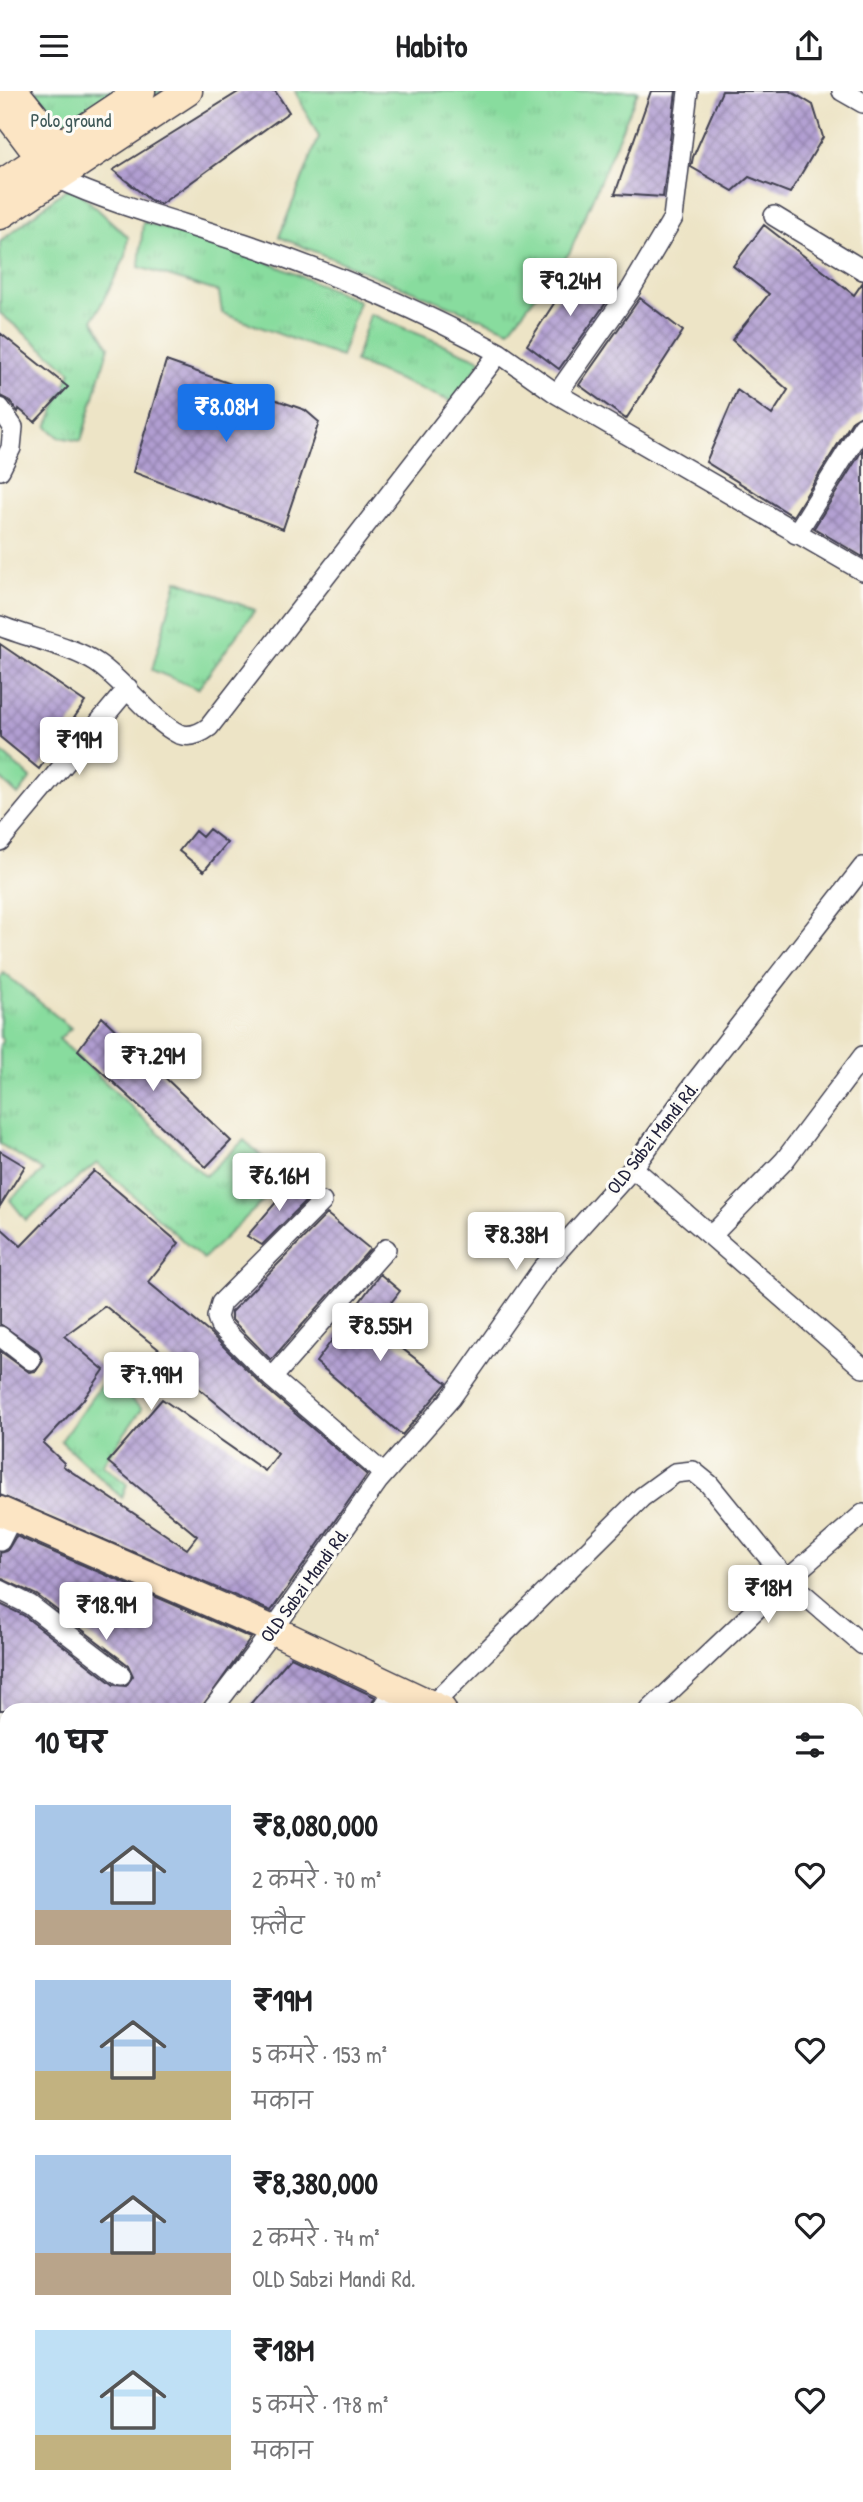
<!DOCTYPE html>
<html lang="hi">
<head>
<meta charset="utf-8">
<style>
  :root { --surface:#fff; --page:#f6f6f6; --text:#202124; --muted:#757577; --accent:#1a73e8 }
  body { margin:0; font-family:"Patrick Hand","Playpen Sans Deva",sans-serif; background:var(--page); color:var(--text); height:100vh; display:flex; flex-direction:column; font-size:26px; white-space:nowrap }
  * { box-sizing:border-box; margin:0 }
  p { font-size:23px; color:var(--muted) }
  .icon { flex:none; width:38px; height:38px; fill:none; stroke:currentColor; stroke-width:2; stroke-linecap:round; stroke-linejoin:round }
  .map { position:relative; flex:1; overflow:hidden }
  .details { position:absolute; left:0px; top:1612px; width:864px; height:800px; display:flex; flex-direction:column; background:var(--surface); border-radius:21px 21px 0 0; box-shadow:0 4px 18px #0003 }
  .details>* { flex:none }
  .price { position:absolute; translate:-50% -60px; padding:0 16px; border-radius:7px; background:#fff; color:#222; font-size:23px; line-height:46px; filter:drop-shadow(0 2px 4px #0008) }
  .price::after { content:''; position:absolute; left:50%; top:42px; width:21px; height:16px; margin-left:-10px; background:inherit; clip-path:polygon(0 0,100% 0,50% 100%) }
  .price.active { background:var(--accent); color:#fff }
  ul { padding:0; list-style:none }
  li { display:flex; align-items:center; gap:21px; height:175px; padding:0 35px }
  li span { display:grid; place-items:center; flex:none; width:196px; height:140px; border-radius:0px; color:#555 }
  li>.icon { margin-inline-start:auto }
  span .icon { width:84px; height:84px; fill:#fffc; stroke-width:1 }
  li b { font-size:30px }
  h2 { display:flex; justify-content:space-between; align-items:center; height:84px; padding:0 35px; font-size:30px }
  header { display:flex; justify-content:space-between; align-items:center; height:91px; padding:0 35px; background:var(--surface); font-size:32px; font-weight:700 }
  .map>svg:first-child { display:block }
  .grass { fill:url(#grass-tufts); stroke:#557f6c; stroke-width:2 }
  .building { fill:url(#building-cross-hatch); fill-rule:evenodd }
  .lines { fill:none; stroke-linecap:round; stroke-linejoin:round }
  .street-casing { stroke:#403f50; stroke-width:22 }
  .secondary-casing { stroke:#403f50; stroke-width:31 }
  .street { stroke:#fff; stroke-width:19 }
  .secondary { stroke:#fce5c4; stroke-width:28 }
  .labels { text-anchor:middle; stroke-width:6; stroke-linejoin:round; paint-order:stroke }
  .park-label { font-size:19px; fill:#415a59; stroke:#fdfcf7 }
  .street-label { font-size:19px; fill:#22223b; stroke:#fdfcf7 }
</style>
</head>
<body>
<header><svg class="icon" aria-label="menu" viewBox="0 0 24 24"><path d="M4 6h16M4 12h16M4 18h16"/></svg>Habito<svg class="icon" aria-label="share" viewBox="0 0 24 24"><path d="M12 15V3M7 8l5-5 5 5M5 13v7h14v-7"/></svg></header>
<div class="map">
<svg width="863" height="2411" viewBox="0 0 863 2411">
  <defs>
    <pattern id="grass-tufts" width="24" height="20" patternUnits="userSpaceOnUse" patternTransform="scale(1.75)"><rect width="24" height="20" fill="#88dc9e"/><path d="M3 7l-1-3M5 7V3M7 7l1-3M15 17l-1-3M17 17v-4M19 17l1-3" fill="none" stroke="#75bc89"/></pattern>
    <pattern id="building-cross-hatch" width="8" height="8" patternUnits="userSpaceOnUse" patternTransform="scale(1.75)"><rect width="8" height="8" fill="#b19ed1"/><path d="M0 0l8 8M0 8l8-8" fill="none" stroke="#9080ab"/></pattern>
  </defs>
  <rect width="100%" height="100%" fill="#fdfcf7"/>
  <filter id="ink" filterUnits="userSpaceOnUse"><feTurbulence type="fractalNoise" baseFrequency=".0143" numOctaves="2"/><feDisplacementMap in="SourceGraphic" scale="14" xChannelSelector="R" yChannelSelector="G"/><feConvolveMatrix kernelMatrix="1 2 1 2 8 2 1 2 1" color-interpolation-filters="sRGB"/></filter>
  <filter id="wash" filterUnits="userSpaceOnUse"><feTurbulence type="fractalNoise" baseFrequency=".00686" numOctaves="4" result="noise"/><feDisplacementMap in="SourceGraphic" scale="28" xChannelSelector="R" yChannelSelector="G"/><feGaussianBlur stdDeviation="1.57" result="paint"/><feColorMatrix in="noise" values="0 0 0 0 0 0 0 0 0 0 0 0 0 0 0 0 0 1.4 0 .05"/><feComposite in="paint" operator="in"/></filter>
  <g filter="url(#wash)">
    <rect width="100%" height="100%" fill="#ede4c6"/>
    <path class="grass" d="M 35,0 L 163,0 L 64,69 L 31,19 L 45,12 Z
      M 295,0 L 638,0 L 570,161 L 509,239 L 279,146 L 319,46 Z
      M 71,94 L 128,146 L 126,165 L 93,229 L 109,255 L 81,350 L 59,346 L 47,336 L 71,281 L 0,222 L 0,151 Z
      M 143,131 L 246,162 L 359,210 L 341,266 L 222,222 L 219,201 L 139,176 Z
      M 370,223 L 481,269 L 455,312 L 355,271 Z
      M 177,489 L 255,519 L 198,598 L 152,579 Z
      M 0,660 L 31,687 L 18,704 L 0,687 Z
      M 4,882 L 71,937 L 59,948 L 205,1085 L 244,1049 L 286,1088 L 203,1168 L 97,1072 L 26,1129 L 10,1109 L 43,1080 L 0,1053 L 0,954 L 3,949 L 0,946 L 0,887 Z
      M 106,1287 L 142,1318 L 102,1374 L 127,1393 L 122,1407 L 61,1350 Z
      M 247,2405 L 383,2405 L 377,2411 L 253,2411 Z"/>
    <g id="blocks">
      <path class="building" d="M 240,0 L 275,0 L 289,21 L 161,113 L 150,109 L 113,79 Z
        M 651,0 L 676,0 L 663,106 L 615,103 Z
        M 722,0 L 790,0 L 813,14 L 823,46 L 790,102 L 749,86 L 733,100 L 691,76 L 693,66 Z
        M 764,134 L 854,204 L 863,191 L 863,323 L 853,329 L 793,425 L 706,371 L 737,299 L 772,324 L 788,299 L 732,249 L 769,203 L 733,175 Z
        M 577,177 L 615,199 L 559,278 L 527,254 Z
        M 640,207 L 683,240 L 626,328 L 579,294 Z
        M 0,242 L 68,296 L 35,331 L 19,318 L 18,321 L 10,310 L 0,305 Z
        M 166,270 L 305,319 L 319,331 L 283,438 L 133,381 Z
        M 863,358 L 863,466 L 814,437 Z
        M 0,553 L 85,611 L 39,678 L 0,646 Z
        M 209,738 L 227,752 L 204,780 L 179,760 L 195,740 L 202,746 Z
        M 102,926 L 231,1050 L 206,1076 L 78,959 Z
        M 0,1060 L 25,1075 L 0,1115 Z
        M 94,1080 L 179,1152 L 148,1191 L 211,1243 L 264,1296 L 367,1384 L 271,1520 L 0,1404 L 0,1260 L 29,1281 L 36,1280 L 43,1270 L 38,1259 L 0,1233 L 0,1136 L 21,1155 ZM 105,1215 L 187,1281 L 185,1286 L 278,1363 L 265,1380 L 162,1308 L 108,1371 L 197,1445 L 187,1458 L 63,1375 L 64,1372 L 43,1352 L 83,1309 L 104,1279 L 64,1245 Z
        M 295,1089 L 310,1106 L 262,1154 L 247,1145 Z
        M 327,1123 L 370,1158 L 271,1269 L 231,1228 L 231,1221 Z
        M 380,1183 L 400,1200 L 373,1235 L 447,1292 L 402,1344 L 316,1271 Z
        M 16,1445 L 251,1547 L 200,1619 L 0,1619 L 0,1513 L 23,1524 L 114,1594 L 126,1595 L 133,1585 L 128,1574 L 37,1504 L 0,1487 L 0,1462 L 7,1460 Z
        M 291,1566 L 375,1606 L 369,1619 L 245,1619 Z"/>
    </g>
  </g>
  <g filter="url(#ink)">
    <use href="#blocks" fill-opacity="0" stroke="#403f50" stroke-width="2"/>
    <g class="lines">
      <defs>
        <path id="street" d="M 842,0 L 863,12
          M 56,87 C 116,115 181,131 243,152 C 332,182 417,217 499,262
          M 774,125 L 863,179
          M 557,303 L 631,198 L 673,127 L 688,0
          M 0,317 L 13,336 L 11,357 L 0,379
          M 796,443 L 863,335
          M 0,535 C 29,547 72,555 97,572 C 124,590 153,631 179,643 C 190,647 201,642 209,636 L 499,262 L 557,303 L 863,480
          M 0,750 L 128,597
          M 633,1077 L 863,1277
          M 322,1111 L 221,1212 L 217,1226 L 220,1235 L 272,1287 L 384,1383
          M 711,1145 L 784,1070 L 863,965
          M 0,1245 L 31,1269
          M 272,1287 L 386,1158
          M 0,1450 L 12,1426
          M 0,1499 L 30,1514 L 121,1584
          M 432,1614 L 642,1406 L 675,1382 L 693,1380 L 709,1393 L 787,1489 L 863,1554
          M 212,1619 L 273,1539 L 378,1390 L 451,1307 L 542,1178 L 633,1077 L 693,994 L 863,776
          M 381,1619 L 396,1597
          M 650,1619 L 787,1489 L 863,1423
          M 0,1708 L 7,1711
          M 858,1712 L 863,1717
          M 0,1892 L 7,1883
          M 858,1894 L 863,1894
          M 0,2197 L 7,2191
          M 858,2197 L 863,2200
          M 0,2266 L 7,2238
          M 858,2270 L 863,2274
          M 429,2404 L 438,2411
          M 826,2404 L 827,2411"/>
        <path id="secondary" d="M 14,0 L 70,69
          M 0,13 L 52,82
          M 0,94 L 141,0
          M 0,124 L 188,0
          M 0,1420 L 273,1539 L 442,1619
          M 858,1816 L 863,1819
          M 858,2237 L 863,2228
          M 0,2391 L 7,2393
          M 42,2404 L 61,2411
          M 742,2411 L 746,2404"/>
      </defs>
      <use href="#street" class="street-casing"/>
      <use href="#secondary" class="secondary-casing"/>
      <use href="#street" class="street"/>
      <use href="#secondary" class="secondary"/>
    </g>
  </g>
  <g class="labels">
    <g class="park-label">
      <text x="71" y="36">Polo ground</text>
    </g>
    <g class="street-label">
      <text transform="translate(652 1047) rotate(-52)" y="7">OLD Sabzi Mandi Rd.</text>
      <text transform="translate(304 1494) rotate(-54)" y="7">OLD Sabzi Mandi Rd.</text>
    </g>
  </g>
</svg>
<b class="price" style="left:570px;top:227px">₹9.24M</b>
<b class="price active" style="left:226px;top:353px">₹8.08M</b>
<b class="price" style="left:79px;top:686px">₹19M</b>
<b class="price" style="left:153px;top:1002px">₹7.29M</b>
<b class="price" style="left:279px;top:1122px">₹6.16M</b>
<b class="price" style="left:516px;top:1181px">₹8.38M</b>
<b class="price" style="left:380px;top:1272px">₹8.55M</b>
<b class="price" style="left:151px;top:1321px">₹7.99M</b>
<b class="price" style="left:768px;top:1534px">₹18M</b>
<b class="price" style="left:106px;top:1551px">₹18.9M</b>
<section class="details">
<h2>10 घर<svg class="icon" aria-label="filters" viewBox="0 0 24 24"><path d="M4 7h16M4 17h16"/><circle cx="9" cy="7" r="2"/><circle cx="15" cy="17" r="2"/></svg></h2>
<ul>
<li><span style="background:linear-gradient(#a9c7e8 75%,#b9a48a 0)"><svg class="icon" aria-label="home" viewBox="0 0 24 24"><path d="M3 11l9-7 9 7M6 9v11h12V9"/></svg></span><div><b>₹8,080,000</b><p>2 कमरे · 70 m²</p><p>फ़्लैट</p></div><svg class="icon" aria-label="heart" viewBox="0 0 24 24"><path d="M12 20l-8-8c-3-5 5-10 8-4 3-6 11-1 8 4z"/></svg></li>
<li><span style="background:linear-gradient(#a9c7e8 65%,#c2b280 0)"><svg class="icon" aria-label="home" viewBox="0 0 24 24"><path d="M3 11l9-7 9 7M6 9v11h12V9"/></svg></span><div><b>₹19M</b><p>5 कमरे · 153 m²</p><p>मकान</p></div><svg class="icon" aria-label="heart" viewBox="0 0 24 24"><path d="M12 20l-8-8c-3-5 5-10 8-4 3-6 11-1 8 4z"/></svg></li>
<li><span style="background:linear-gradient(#a9c7e8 70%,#b9a48a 0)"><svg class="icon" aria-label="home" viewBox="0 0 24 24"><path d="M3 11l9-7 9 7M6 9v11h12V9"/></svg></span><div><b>₹8,380,000</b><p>2 कमरे · 74 m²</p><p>OLD Sabzi Mandi Rd.</p></div><svg class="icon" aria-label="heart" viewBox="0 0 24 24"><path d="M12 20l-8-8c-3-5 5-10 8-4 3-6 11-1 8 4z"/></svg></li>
<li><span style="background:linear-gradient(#bfe0f5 75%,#c2b280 0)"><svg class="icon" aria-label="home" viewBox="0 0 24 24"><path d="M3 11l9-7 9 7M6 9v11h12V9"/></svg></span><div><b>₹18M</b><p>5 कमरे · 178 m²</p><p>मकान</p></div><svg class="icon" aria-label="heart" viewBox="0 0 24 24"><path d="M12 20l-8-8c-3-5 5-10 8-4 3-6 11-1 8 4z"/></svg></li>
</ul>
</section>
</div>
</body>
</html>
